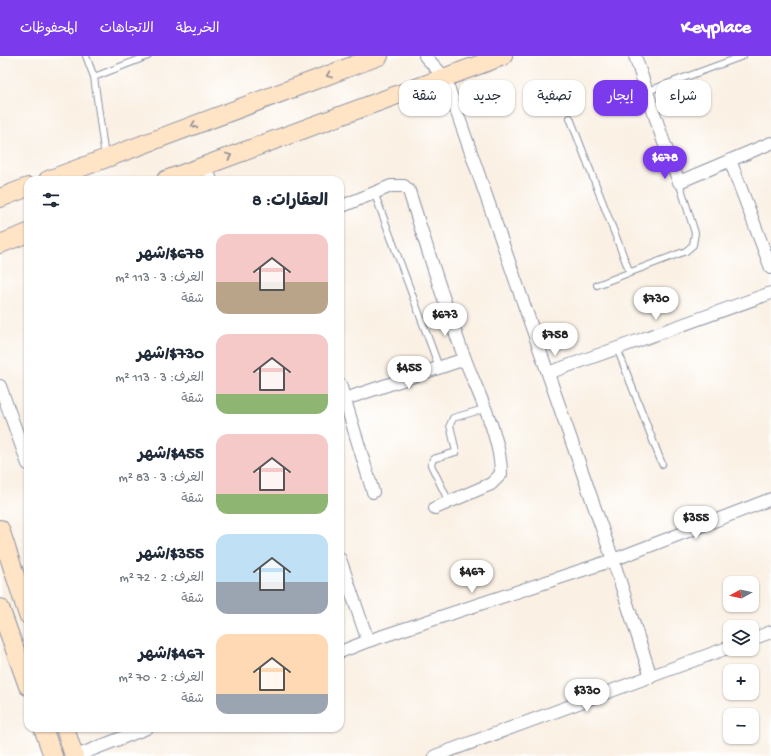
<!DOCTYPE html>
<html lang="ar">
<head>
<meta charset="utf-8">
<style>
  :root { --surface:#fff; --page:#f6f6f7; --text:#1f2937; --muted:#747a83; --accent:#7c3aed }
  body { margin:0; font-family:"Gochi Hand","Playpen Sans Arabic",sans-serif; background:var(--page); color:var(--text); direction:rtl; height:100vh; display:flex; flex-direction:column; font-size:15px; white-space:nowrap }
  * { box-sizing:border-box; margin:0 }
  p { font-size:13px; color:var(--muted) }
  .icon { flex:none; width:22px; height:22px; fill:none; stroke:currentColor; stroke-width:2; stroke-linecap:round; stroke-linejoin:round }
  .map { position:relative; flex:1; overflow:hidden; direction:ltr }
  .side { position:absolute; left:24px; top:120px; width:320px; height:556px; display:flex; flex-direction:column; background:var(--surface); border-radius:12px; box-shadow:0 1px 3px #0004; direction:rtl }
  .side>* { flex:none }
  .hud { position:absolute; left:356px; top:24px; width:355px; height:36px; direction:rtl; display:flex; gap:8px }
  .needle { width:26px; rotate:262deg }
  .fabs { position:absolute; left:723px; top:520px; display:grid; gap:8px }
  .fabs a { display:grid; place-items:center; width:36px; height:36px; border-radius:8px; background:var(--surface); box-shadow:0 1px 3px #0004; font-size:20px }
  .price { position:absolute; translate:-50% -34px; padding:0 9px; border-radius:14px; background:#fff; color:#222; font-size:13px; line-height:26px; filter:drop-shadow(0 1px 2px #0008) }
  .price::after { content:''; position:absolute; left:50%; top:24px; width:12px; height:9px; margin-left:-6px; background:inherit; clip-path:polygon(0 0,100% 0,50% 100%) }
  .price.current { background:var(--accent); color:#fff }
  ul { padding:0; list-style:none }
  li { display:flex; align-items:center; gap:12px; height:100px; padding:0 16px }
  li span { display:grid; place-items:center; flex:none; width:112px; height:80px; border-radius:12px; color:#555 }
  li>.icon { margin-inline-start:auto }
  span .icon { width:48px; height:48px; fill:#fffc; stroke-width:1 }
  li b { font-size:17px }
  h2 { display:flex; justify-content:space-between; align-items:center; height:48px; padding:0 16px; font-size:17px }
  .chip { padding:0 14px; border-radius:12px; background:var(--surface); box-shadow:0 1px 3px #0004; font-size:14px; line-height:36px }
  .chip.current { background:var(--accent); color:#fff }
  header { display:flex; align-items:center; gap:24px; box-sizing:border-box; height:56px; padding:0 20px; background:var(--accent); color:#fff }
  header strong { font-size:19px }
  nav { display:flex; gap:22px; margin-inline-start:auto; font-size:14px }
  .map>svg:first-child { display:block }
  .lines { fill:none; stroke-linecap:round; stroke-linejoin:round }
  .lane-casing { stroke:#8a90a0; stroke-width:8 }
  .street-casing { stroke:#8a90a0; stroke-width:14 }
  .secondary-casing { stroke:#8a90a0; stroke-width:20 }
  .lane { stroke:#fff; stroke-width:6 }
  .street { stroke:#fff; stroke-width:12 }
  .secondary { stroke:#ffe4c6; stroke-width:18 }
  .oneway { stroke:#8d8a92 }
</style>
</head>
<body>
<header>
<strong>Keyplace</strong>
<nav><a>الخريطة</a><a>الاتجاهات</a><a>المحفوظات</a></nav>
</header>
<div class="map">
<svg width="771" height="700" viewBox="0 0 771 700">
  <rect width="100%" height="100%" fill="#fff"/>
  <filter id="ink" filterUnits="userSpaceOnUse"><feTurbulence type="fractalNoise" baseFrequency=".025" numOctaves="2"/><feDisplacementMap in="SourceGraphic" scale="8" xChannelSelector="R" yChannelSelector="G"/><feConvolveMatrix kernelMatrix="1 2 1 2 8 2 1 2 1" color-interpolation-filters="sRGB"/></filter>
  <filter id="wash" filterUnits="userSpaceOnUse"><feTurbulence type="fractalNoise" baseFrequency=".012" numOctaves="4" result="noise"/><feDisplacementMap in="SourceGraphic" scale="16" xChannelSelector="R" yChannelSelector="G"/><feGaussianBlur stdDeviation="0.9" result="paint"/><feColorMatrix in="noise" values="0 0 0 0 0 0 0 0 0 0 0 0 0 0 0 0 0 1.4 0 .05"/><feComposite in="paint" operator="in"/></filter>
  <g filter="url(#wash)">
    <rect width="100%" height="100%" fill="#faf0e3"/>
  </g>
  <g filter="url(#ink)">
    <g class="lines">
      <defs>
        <path id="lane" d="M 86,0 L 94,21 L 105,101
          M 94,21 L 148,0
          M 648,35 L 743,0
          M 570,62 L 630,217
          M 374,136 L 439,311
          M 597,229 L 686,195 L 693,189 L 695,177 L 679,126
          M 617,292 L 662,408
          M 449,446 L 431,409 L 433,403 L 456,396 L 450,369 L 453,362 L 484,353"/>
        <path id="street" d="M 425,0 L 445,22 L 613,504 L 651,621
          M 635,0 L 663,84 L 679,126 L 771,87
          M 730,104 L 771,212
          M 205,109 L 211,124
          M 340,151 L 391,130 L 404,130 L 409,135 C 427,191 444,248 465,303 C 478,338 501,380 501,418 L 491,428 L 435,452
          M 548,317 L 771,237
          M 340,328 L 373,436
          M 0,330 L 28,408
          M 345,343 L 465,303
          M 340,503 L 368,585
          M 752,583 L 771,576
          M 340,596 L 368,585 L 613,504 L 771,443
          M 76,700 L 147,672
          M 435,700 L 730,591"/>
        <path id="secondary" d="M 48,124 L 379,0
          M 166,124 L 503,0
          M 0,142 L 28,131
          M 0,188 L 28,177
          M 0,473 L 28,559
          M 0,552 L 28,630
          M 43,672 L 53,700
          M 65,672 L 74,700"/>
      </defs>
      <use href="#lane" class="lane-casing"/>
      <use href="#street" class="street-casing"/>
      <use href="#secondary" class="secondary-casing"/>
      <use href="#lane" class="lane"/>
      <use href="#street" class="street"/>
      <use href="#secondary" class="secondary"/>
    </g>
    <defs><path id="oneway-chevron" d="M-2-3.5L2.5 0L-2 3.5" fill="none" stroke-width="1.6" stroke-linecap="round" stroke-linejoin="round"/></defs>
    <g class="oneway">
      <use href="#oneway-chevron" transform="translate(329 19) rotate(159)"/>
      <use href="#oneway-chevron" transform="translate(194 69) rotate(159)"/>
      <use href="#oneway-chevron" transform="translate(229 100) rotate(-20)"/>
    </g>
  </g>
</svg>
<div class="fabs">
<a><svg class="needle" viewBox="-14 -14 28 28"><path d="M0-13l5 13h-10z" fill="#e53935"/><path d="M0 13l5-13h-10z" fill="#747a83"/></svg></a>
<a><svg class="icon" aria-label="layers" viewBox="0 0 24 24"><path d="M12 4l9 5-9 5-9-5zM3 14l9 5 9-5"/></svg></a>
<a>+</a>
<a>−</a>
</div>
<b class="price current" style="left:665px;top:124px">$678</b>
<b class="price" style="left:656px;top:265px">$730</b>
<b class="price" style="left:445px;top:281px">$673</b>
<b class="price" style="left:555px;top:301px">$758</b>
<b class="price" style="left:409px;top:334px">$455</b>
<b class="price" style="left:696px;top:484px">$355</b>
<b class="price" style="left:472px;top:538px">$467</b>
<b class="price" style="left:587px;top:657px">$330</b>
<div class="hud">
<a class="chip">شراء</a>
<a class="chip current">إيجار</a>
<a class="chip">تصفية</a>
<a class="chip">جديد</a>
<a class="chip">شقة</a>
</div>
<section class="side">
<h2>العقارات: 8<svg class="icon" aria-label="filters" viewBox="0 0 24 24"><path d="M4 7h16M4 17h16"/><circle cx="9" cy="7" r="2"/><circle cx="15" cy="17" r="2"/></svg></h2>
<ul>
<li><span style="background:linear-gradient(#f6c9c9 60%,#b9a48a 0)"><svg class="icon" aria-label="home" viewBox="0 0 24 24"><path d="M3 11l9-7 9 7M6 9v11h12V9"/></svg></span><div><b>$678/شهر</b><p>الغرف: 3 · 113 m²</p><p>شقة</p></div></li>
<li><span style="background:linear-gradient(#f6c9c9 75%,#8fb573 0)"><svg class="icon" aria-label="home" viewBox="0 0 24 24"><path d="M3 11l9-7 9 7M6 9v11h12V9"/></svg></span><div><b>$730/شهر</b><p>الغرف: 3 · 113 m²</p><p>شقة</p></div></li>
<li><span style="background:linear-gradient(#f6c9c9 75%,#8fb573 0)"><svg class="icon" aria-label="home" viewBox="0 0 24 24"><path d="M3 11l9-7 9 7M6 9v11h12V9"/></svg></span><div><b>$455/شهر</b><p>الغرف: 3 · 83 m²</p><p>شقة</p></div></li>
<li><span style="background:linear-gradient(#bfe0f5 60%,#9aa5b1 0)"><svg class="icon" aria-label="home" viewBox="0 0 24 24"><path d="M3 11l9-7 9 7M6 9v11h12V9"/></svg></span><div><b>$355/شهر</b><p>الغرف: 2 · 72 m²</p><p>شقة</p></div></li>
<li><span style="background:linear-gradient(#ffd9b3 75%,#9aa5b1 0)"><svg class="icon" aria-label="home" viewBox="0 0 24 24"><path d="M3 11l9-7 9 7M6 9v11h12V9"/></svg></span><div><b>$467/شهر</b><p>الغرف: 2 · 70 m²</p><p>شقة</p></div></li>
</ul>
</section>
</div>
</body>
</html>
